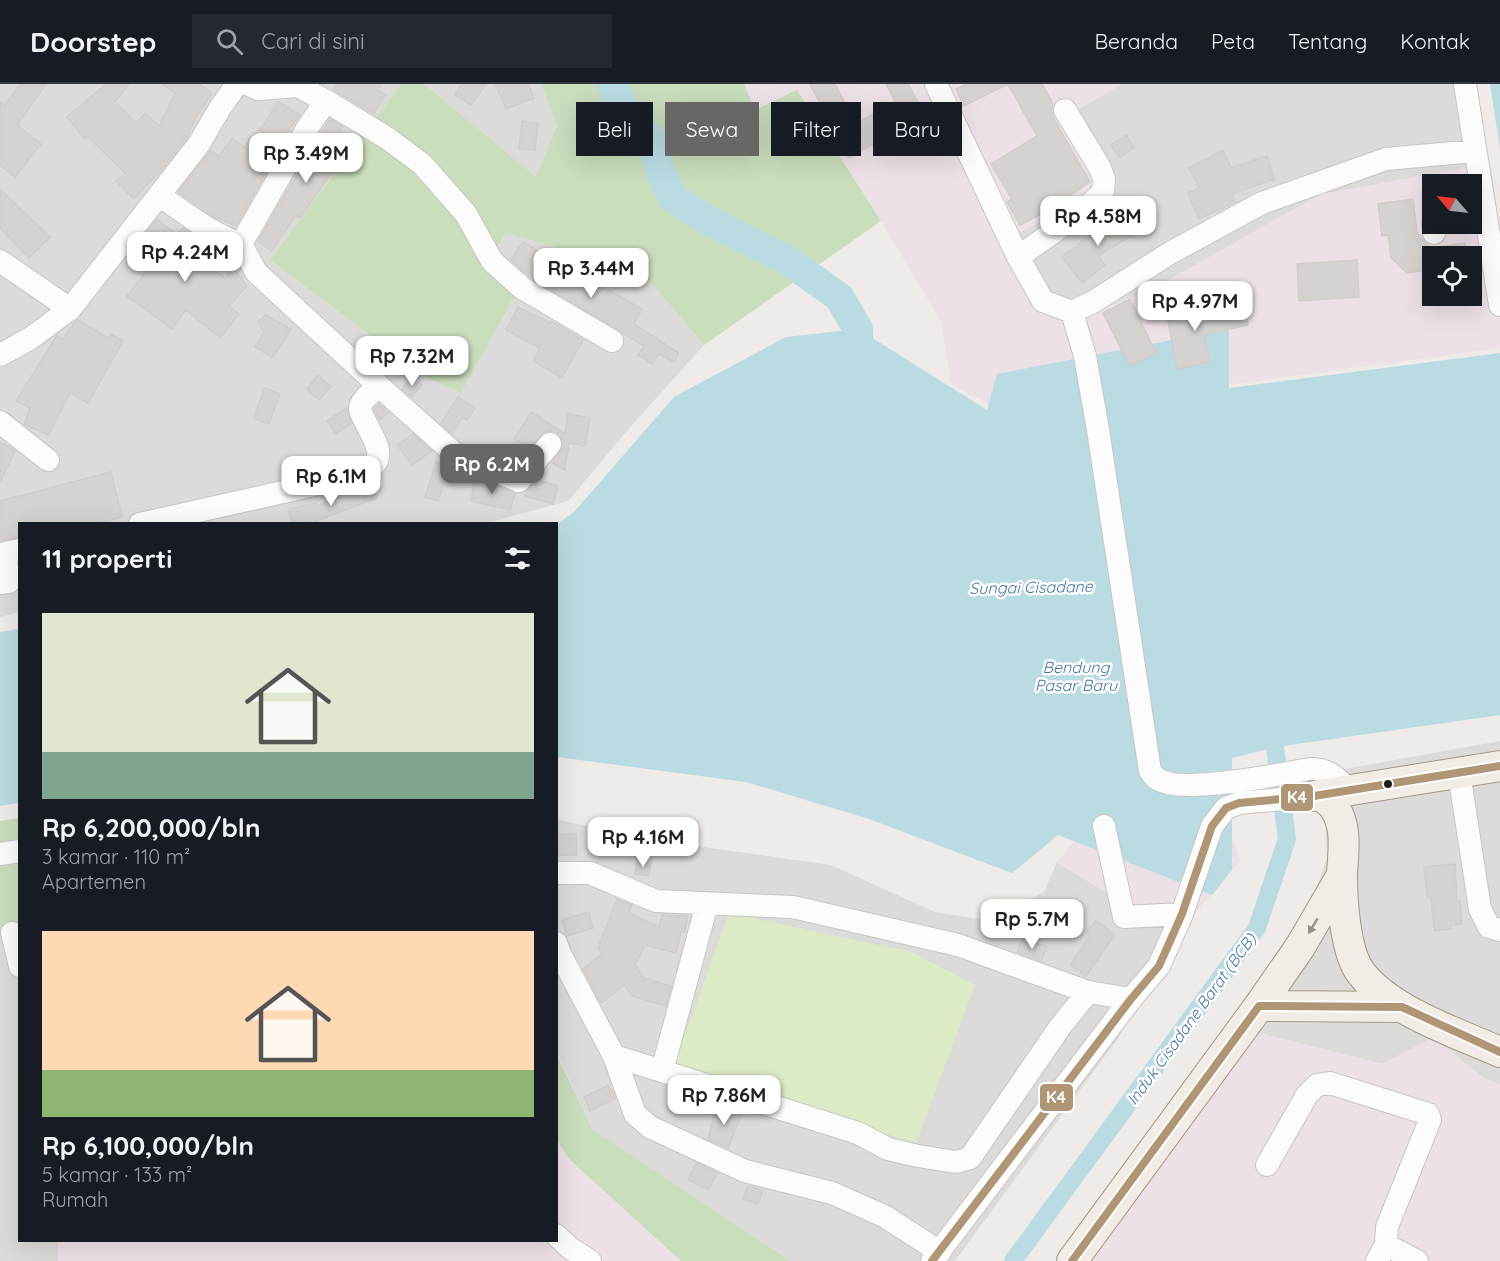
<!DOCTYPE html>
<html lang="id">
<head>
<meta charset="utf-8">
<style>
  :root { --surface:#171b24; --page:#242831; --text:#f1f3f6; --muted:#9ea1a6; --line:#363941; --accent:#686766 }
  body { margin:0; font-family:Quicksand,sans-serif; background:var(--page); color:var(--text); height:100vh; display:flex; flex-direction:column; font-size:22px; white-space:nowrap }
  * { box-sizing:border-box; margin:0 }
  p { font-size:20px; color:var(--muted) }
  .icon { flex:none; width:33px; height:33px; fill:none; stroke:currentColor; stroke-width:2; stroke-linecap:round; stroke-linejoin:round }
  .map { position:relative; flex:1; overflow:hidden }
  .drawer { position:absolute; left:18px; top:438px; width:540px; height:720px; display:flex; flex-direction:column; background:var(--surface); border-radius:0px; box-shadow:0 6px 24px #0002 }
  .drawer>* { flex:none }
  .top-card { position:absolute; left:576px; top:18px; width:570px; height:54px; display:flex; gap:12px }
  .needle { width:39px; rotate:298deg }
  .fabs { position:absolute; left:1422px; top:90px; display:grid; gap:12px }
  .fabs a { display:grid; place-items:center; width:60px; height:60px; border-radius:0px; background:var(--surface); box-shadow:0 6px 24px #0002; font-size:30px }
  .price { position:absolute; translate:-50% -51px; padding:0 14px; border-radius:12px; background:#fff; color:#222; font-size:20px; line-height:39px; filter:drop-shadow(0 2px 3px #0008) }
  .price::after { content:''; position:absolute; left:50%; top:36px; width:18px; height:14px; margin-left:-9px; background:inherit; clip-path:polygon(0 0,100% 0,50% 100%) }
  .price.active { background:var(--accent); color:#fff }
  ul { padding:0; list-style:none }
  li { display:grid; align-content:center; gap:12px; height:318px; padding:0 24px }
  li span { display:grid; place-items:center; height:186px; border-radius:0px; color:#555 }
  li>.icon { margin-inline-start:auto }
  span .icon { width:108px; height:108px; fill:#fffc; stroke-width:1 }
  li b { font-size:26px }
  h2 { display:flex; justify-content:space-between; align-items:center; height:72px; padding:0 24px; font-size:26px }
  .chip { padding:0 21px; border-radius:0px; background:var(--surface); box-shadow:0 6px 24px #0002; font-size:21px; line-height:54px }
  .chip.active { background:var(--accent); color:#fff }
  header { display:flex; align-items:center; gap:36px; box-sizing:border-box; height:84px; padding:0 30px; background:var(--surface); border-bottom:2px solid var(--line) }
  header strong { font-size:28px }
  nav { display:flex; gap:33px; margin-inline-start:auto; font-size:21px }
  .search { width:420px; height:54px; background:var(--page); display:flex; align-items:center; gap:15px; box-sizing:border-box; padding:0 21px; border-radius:0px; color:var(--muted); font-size:22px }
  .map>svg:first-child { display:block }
  .residential { fill:#dddbda }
  .industrial { fill:#ece1e7; fill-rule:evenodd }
  .grass { fill:#dcebc6 }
  .forest { fill:#caddbd }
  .water { fill:#bbdbe2 }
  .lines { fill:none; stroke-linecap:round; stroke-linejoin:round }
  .canal { stroke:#bbdbe2; stroke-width:18 }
  .river { stroke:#bbdbe2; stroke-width:30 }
  .building { fill:#d5d2cf; stroke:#d1cdca; stroke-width:1.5 }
  .minor-casing { stroke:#c7c6c4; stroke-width:24 }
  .major-casing { stroke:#a59884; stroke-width:32 }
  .minor { stroke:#fcfcfc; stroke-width:22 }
  .major { stroke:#f1ece5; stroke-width:30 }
  .bus-1-casing { stroke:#fff; stroke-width:12 }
  .bus-1 { stroke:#ae9676; stroke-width:8 }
  .oneway { fill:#93908c }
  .bus-dot { fill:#202020; stroke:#fff; stroke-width:2 }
  .labels { text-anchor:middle; stroke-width:5; stroke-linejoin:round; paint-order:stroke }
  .water-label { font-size:16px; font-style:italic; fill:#4377a2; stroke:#fff }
  .line-badge { stroke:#fff; stroke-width:2 }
  .badge-label { font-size:16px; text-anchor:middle; font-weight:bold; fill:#fff }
</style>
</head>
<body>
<header>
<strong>Doorstep</strong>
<div class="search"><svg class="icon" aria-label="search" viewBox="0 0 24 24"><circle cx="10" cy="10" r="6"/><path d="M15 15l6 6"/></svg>Cari di sini</div>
<nav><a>Beranda</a><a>Peta</a><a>Tentang</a><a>Kontak</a></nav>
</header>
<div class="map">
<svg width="1500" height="1177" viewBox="0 0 1500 1177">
  <rect width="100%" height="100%" fill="#eeebe8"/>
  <path class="residential" d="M 0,0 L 401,0 L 270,176 L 424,292 L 461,308 L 487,178 L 506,149 L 641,187 L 704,261 L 626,348 L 568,417 L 491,438 L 477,439 L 20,440 L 19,528 L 0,533 Z
    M 424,0 L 541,0 L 557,42 L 536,94 Z
    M 1122,0 L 1467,0 L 1482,81 L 1152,205 L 1068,239 L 1013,152 L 1114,97 L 1070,30 Z
    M 1500,657 L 1500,1000 L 1485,995 L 1433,954 L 1382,980 L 1239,944 L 1301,846 L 1327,775 L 1323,689 Z
    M 556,735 L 646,755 L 831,781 L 935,828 L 991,837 L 1044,808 L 1057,778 L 1176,852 L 1117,956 L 955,1177 L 791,1177 L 593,1046 L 557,969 Z
    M 19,849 L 20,1156 L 58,1157 L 58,1177 L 0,1177 L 0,851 Z"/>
  <path class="industrial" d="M 744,0 L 1122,0 L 1070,30 L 1114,97 L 1014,152 L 1068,239 L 1152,205 L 1321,110 L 1482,81 L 1500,182 L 1500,264 L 1008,331 L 951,300 L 941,237 L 881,137 L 798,6 L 755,27 ZM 1432,100 L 1472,100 L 1472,140 L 1432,140 ZM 1432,172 L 1472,172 L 1472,212 L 1432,212 Z
    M 1216,704 L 1240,777 L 1176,852 L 1057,778 L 1106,720 Z
    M 1239,944 L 1382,980 L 1433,954 L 1484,995 L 1500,1000 L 1500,1177 L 1068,1177 Z
    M 557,1056 L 569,1075 L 681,1177 L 58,1177 L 58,1156 L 556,1156 Z"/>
  <path class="grass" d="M 729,829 L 911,868 L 975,901 L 916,1059 L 673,984 Z"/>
  <path class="forest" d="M 401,0 L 424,0 L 536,93 L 557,42 L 541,0 L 744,0 L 755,26 L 797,6 L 881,137 L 704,261 L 641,187 L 506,149 L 487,178 L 522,198 L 461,309 L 424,292 L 270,176 Z
    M 19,734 L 19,849 L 0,851 L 0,737 Z
    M 556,969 L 593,1046 L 791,1177 L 681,1177 L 569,1075 L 557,1056 Z"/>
  <path class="water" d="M 1490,0 L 1500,0 L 1500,65 Z
    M 858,245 L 987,326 L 997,290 L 1229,245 L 1229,304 L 1500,269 L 1500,631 L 1276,663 L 1232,674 L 1232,786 L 1212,811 L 1058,751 L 1012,789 L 869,735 L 746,698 L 557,673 L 557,440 L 574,428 L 674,313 L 786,253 Z
    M 19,545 L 19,719 L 0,722 L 0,548 Z"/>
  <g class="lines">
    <path class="canal" d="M 1013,1177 L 1257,844 L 1287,755 L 1272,640"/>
    <path class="river" d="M 611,0 L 625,27 L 651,57 L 661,89 L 673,114 L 707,136 L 787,176 L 839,213 L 858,245 L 859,284"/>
  </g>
  <path class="building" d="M 20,0 L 46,0 L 17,41 L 41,60 L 15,93 L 0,81 L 0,18 L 5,21 Z
    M 106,0 L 129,0 L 115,18 L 136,39 L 145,29 L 159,42 L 175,9 L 162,0 L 199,0 L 212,9 L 195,35 L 186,55 L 161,86 L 134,115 L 116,97 L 125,89 L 88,53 L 85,55 L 67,33 Z
    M 338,0 L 381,0 L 377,6 L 385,11 L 374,30 L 334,6 Z
    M 462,0 L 486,0 L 471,21 L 455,11 Z
    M 495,0 L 528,0 L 534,14 L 506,25 Z
    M 810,0 L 835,0 L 856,40 L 895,17 L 886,0 L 908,0 L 924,30 L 849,74 Z
    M 967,0 L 1008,0 L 964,22 L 956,5 Z
    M 1008,0 L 1042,0 L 1053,20 L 1052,27 L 1053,33 L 1090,98 L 1066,114 L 1067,116 L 1020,141 L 1007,118 L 1012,115 L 991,80 L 1037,52 Z
    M 278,17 L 300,31 L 275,65 L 278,67 L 236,142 L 215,133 L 178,108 L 211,67 L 219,72 L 232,54 L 244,63 L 265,39 Z
    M 330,35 L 343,43 L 334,56 L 348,66 L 300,134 L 296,131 L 272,167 L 258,157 Z
    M 522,37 L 538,39 L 535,66 L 519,65 Z
    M 1126,51 L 1134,64 L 1119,74 L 1111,61 Z
    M 1223,66 L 1231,84 L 1267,72 L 1275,95 L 1232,110 L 1235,118 L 1199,135 L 1188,109 L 1199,104 L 1189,84 Z
    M 0,105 L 50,153 L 29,174 L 0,144 Z
    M 1413,115 L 1417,148 L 1424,157 L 1431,164 L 1465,159 L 1467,172 L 1432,172 L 1432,185 L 1407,189 L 1391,174 L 1388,151 L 1382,152 L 1378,120 Z
    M 1125,129 L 1136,149 L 1098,172 L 1105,181 L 1082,199 L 1062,173 L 1095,147 Z
    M 157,135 L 177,151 L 183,144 L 204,158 L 193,171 L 225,194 L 234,184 L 247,202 L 229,222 L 239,230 L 220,254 L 186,226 L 172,245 L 127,212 L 160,169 L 142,155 Z
    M 523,157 L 552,177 L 555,172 L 608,207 L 609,206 L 642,225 L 634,240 L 679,269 L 674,278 L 659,270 L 652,280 L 638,271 L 644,262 L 538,198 L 522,186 L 511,176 Z
    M 1357,176 L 1359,213 L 1299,217 L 1297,180 Z
    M 1196,214 L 1200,239 L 1246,229 L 1248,241 L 1204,251 L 1210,278 L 1177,285 L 1165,220 Z
    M 1130,215 L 1156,269 L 1130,282 L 1103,229 Z
    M 518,223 L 550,239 L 551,237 L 583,256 L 562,294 L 533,277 L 540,264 L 506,246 Z
    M 266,231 L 291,245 L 273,274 L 255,263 L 264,248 L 258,238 Z
    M 78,236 L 108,254 L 111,250 L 123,257 L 88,319 L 70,309 L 48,351 L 24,340 L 30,324 L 16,317 L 56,253 L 57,251 L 63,256 L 74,239 Z
    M 318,291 L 331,303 L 319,316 L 307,305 Z
    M 412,293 L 422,301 L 412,313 L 402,305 Z
    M 265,304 L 280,310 L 269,340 L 253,334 Z
    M 458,313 L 475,324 L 467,336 L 462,334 L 452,350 L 441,339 Z
    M 379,320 L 388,329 L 380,336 L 374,325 Z
    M 347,324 L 351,340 L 336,350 L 327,337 Z
    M 531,328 L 565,350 L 568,330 L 590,334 L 585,362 L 569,359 L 565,386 L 552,379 L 563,363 L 563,356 L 558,349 L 552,347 L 545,348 L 529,364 L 514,355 Z
    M 413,350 L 432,367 L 412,381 L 397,361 Z
    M 0,357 L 15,367 L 0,399 Z
    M 436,378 L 453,384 L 448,396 L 445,395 L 438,417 L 425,413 Z
    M 111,388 L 122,433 L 96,440 L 20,440 L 20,453 L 0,457 L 0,417 Z
    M 475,393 L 515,410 L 510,426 L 471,417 Z
    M 538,396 L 558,402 L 553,420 L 525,412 L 527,407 Z
    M 372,401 L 377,414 L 314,438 L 292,440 L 289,425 L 316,419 L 317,422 Z
    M 556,750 L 576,750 L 577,771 L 556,771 Z
    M 637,775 L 651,777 L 649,792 L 635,790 Z
    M 1455,780 L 1457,817 L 1460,817 L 1462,840 L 1451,841 L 1451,845 L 1434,847 L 1431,813 L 1427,813 L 1424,783 Z
    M 617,815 L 632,821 L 629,829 L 659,843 L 662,831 L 688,832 L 685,848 L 681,848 L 676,869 L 645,861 L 635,881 L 644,894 L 671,902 L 666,922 L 632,912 L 624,901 L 601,919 L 583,885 L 602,870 L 598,864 Z
    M 589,828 L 593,844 L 567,852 L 562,836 Z
    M 1096,836 L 1115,851 L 1086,892 L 1070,881 L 1090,852 L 1086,849 Z
    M 1023,854 L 1047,863 L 1041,877 L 1017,868 Z
    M 609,1001 L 615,1015 L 590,1027 L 584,1013 Z
    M 716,1022 L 741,1031 L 728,1064 L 708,1055 Z
    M 696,1079 L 717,1089 L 708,1106 L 688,1096 Z
    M 748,1102 L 763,1106 L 758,1120 L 743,1115 Z"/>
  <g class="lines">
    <defs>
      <path id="minor" d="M 247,0 L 258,5 L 298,2 L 326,17 L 387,54 L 422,80 L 466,130 L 492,177 L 522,204 L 612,257
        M 936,0 L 1018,173
        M 1465,0 L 1500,221
        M 326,17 L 308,43 L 241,160 L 256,188 L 379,302 L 455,370 L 519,397 L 550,360
        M 1065,26 L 1100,84 L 1104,95 L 1103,108 L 1079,130 L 1018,173 L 1043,217 L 1072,228 L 1093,218 L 1170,169 L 1262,119 L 1386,75 L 1475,67
        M 159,111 C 186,130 210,149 241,160
        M 1433,140 L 1434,149
        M 0,177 L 70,225
        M 1072,228 L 1085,272 L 1098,346 L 1150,687 C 1152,689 1153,692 1156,694 C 1179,712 1280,690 1310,685 C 1328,684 1337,694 1349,706
        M 0,271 L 31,254 L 70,225 L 199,60 L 220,24 L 237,0
        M 0,338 L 48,376
        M 140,440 L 359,391 C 391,377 376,360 365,337 C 363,333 360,328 360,324 C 361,315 373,308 379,302
        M 0,499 L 9,498 L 5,469 L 20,466
        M 1459,689 L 1480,825 L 1489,843 L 1500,846
        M 1104,742 L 1124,833 L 1182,830
        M 0,770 L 20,767
        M 556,789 L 590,789 L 656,817 L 793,823 L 958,861 L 1088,908 L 1131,915
        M 707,820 L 662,987 L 858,1049 L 888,1065 L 918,1072 L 956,1078 L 970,1074 L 1060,943 L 1088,908
        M 12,849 L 20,882
        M 556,859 L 560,870 L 614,972 L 635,1030 L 650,1043 L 745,1087 L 832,1109 L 884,1132 L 940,1168
        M 614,972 L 662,987
        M 1267,1081 L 1307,1011 L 1317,1001 L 1330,999 L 1428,1030 L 1430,1036 L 1387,1143 L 1386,1161
        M 556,1151 L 570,1164 L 590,1177
        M 932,1177 L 1131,915 L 1159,882 L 1182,830 L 1212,742 L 1226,724 L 1239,719 L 1314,712
        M 1377,1177 L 1386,1161 L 1417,1177"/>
      <path id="major" d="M 1321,711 C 1325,715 1331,719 1334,723 C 1348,743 1343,769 1342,791 C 1342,817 1345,868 1361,889 C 1390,927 1457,949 1500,968
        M 1314,712 L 1500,682
        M 1259,922 L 1402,923
        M 1072,1177 L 1259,922 L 1300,863 L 1342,791"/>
    </defs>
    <use href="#minor" class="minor-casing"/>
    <use href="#major" class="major-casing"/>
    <use href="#minor" class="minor"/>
    <use href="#major" class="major"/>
    <defs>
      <path id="bus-1" d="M 932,1177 L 1131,915 L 1159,882 L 1182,830 L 1212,742 L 1226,724 L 1239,719 L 1314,712 L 1500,682
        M 1072,1177 L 1259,922 L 1402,923 L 1500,968"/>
    </defs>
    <use href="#bus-1" class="bus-1-casing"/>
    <use href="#bus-1" class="bus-1"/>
  </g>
  <defs><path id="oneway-solid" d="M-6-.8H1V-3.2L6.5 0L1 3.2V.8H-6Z" transform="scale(1.5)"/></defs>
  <use class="oneway" href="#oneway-solid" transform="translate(1313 842) rotate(121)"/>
  <circle class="bus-dot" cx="1388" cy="700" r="5"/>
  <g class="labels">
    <g class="water-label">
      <text transform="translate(1031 503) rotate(-1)" y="6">Sungai Cisadane</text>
      <text x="1076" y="589">Bendung<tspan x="1076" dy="18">Pasar Baru</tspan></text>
      <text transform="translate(1191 935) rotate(-54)" y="6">Induk Cisadane Barat (BCB)</text>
    </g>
  </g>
  <g class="line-badge">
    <rect x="1280" y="699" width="34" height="29" rx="6" fill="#ae9676"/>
    <rect x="1039" y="999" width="35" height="29" rx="6" fill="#ae9676"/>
  </g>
  <g class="badge-label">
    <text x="1297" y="719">K4</text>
    <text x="1056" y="1019">K4</text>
  </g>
</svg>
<div class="fabs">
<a><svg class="needle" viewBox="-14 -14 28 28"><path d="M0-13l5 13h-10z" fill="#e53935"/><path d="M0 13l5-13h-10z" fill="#9ea1a6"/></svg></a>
<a><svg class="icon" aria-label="locate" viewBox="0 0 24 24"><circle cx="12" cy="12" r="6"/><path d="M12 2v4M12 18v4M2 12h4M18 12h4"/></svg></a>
</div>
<b class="price" style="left:306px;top:100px">Rp 3.49M</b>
<b class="price" style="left:1098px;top:163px">Rp 4.58M</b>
<b class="price" style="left:185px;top:199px">Rp 4.24M</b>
<b class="price" style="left:591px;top:215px">Rp 3.44M</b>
<b class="price" style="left:1195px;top:248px">Rp 4.97M</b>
<b class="price" style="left:412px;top:303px">Rp 7.32M</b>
<b class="price active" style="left:492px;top:411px">Rp 6.2M</b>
<b class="price" style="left:331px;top:423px">Rp 6.1M</b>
<b class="price" style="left:643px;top:784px">Rp 4.16M</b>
<b class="price" style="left:1032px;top:866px">Rp 5.7M</b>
<b class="price" style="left:724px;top:1042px">Rp 7.86M</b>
<div class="top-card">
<a class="chip">Beli</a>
<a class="chip active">Sewa</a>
<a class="chip">Filter</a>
<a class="chip">Baru</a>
</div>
<section class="drawer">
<h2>11 properti<svg class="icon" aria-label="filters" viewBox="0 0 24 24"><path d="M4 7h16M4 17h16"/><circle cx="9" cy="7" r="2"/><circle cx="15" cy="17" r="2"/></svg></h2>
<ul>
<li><span style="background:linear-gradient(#dfe7d0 75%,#7fa58c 0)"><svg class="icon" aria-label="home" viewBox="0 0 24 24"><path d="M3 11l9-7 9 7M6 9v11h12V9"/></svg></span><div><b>Rp 6,200,000/bln</b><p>3 kamar · 110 m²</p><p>Apartemen</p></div></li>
<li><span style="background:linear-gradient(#ffd9b3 75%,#8fb573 0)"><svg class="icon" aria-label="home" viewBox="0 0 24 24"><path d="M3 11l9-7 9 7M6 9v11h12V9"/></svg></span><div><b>Rp 6,100,000/bln</b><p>5 kamar · 133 m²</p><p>Rumah</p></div></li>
</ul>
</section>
</div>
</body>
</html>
